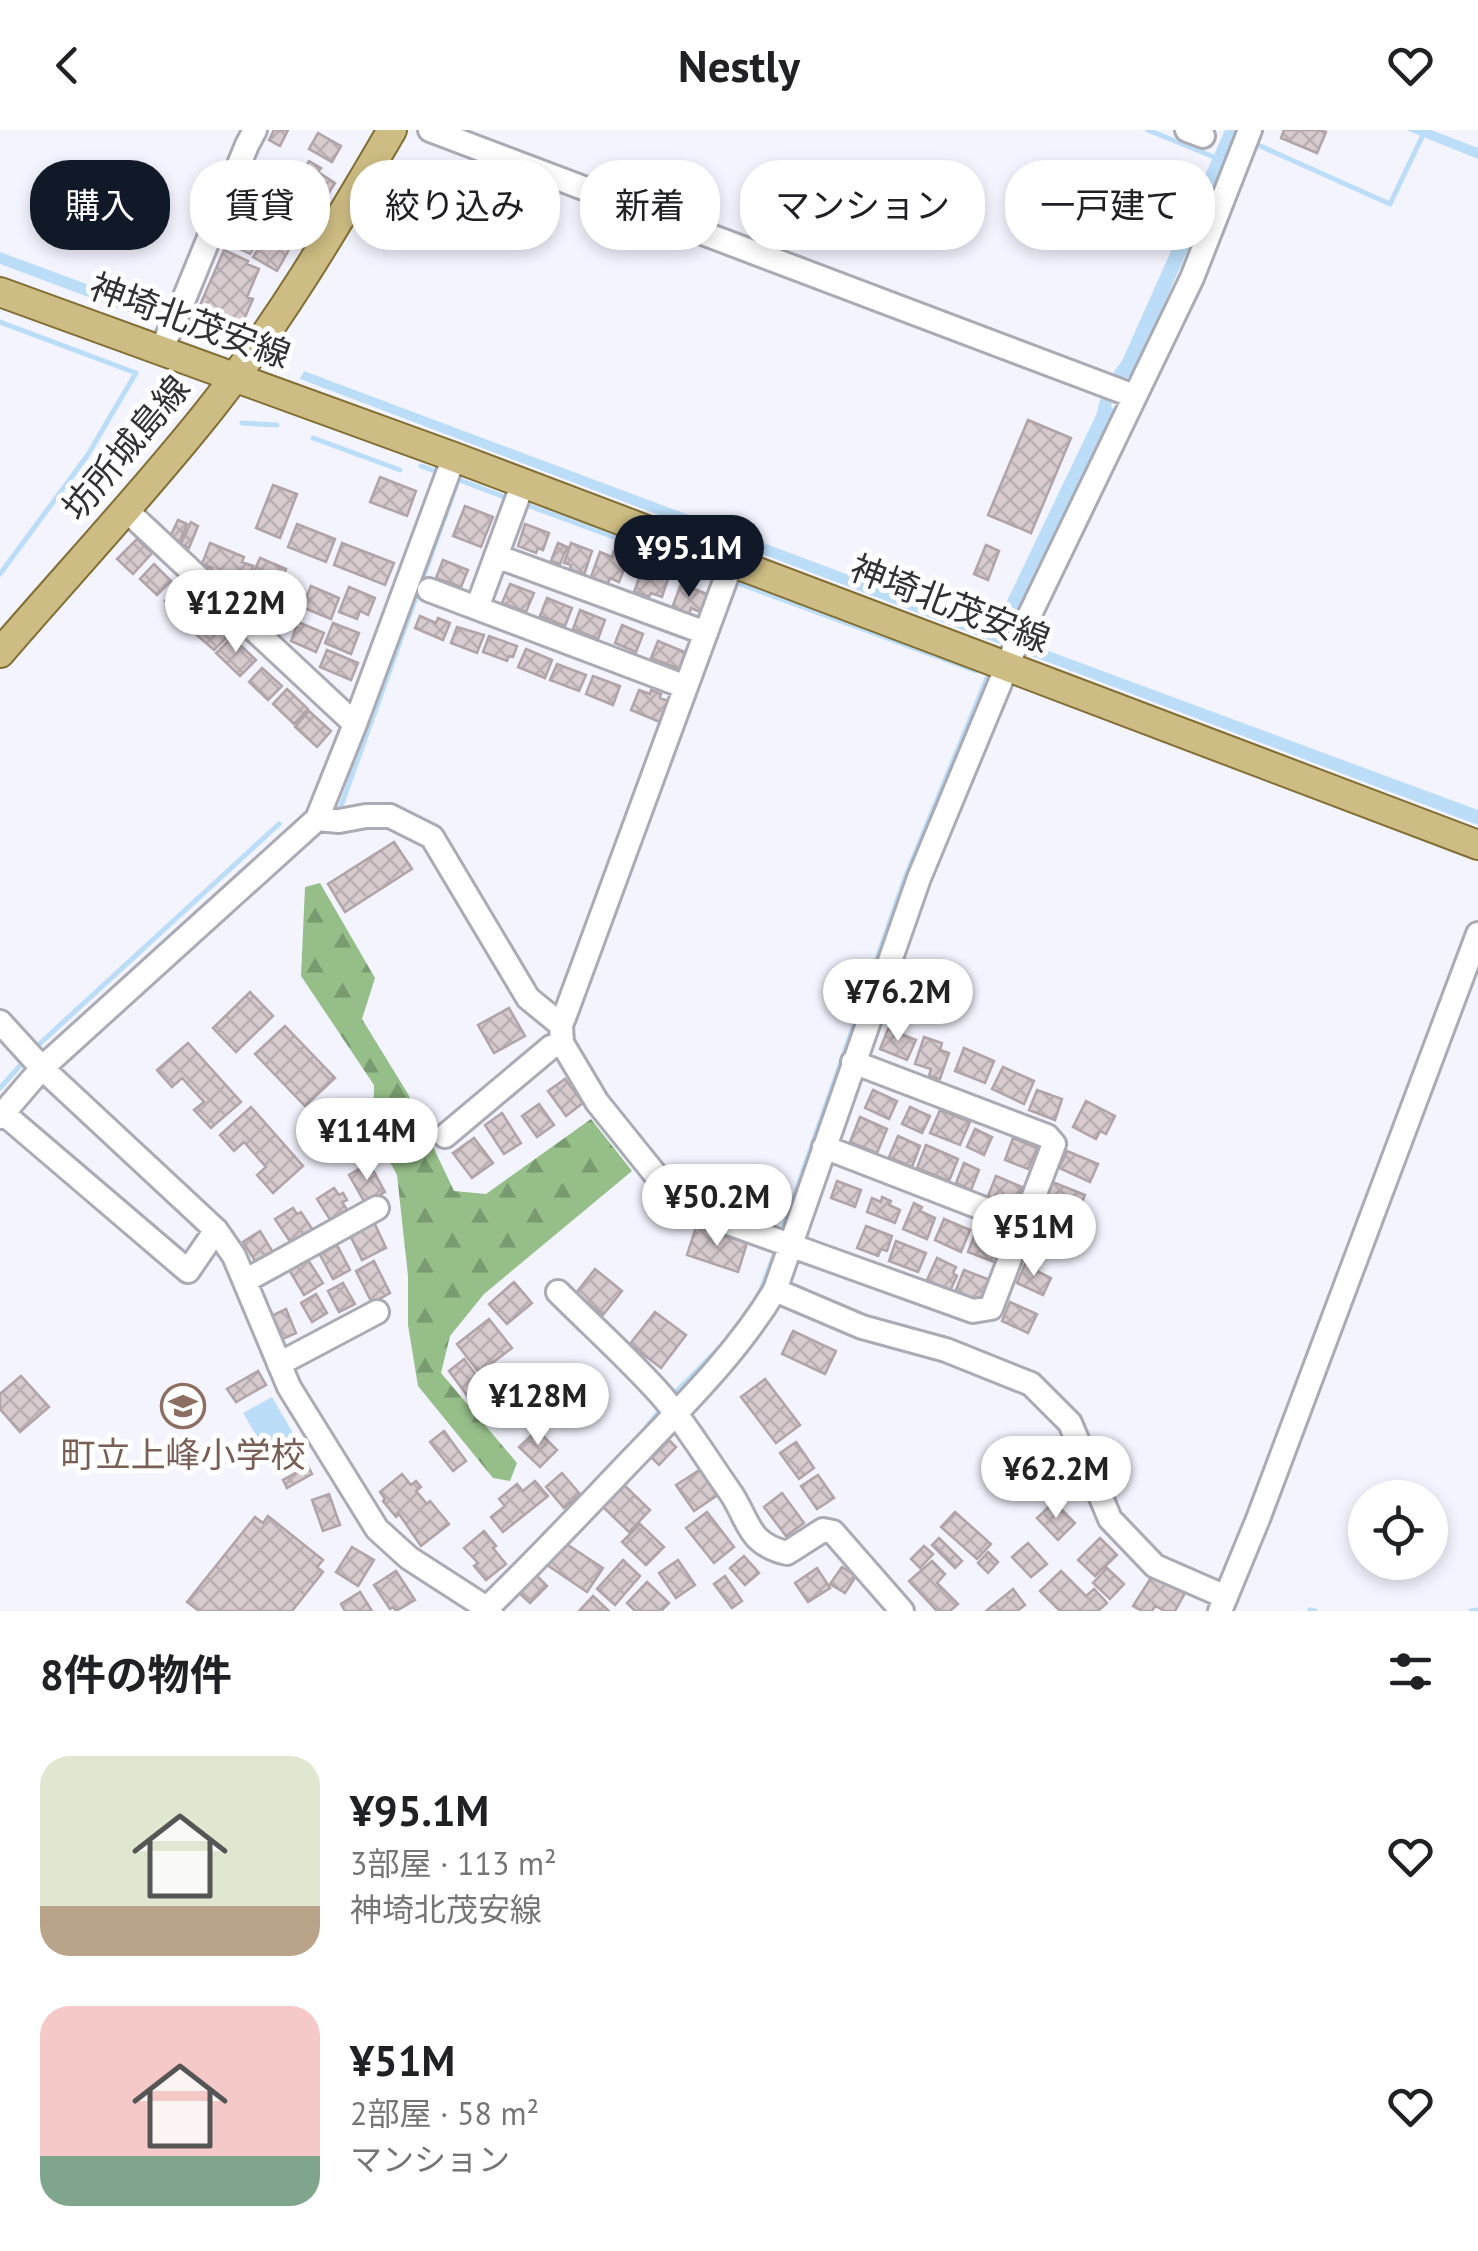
<!DOCTYPE html>
<html lang="ja">
<head>
<meta charset="utf-8">
<style>
  :root { --surface:#fff; --page:#f2f2f2; --text:#202124; --muted:#757577; --accent:#111827 }
  body { margin:0; font-family:"PT Sans","Noto Sans JP",sans-serif; background:var(--page); color:var(--text); height:100vh; display:flex; flex-direction:column; font-size:38px; white-space:nowrap }
  * { box-sizing:border-box; margin:0 }
  p { font-size:32px; color:var(--muted) }
  .icon { flex:none; width:55px; height:55px; fill:none; stroke:currentColor; stroke-width:2; stroke-linecap:round; stroke-linejoin:round }
  .map { position:relative; height:1481px; overflow:hidden }
  .sheet { display:flex; flex-direction:column; background:var(--surface); flex:1 }
  .sheet>* { flex:none }
  .top-card { position:absolute; left:30px; top:30px; width:1420px; height:90px; display:flex; gap:20px }
  .tools { position:absolute; left:1348px; top:1350px; display:grid; gap:20px }
  .tools a { display:grid; place-items:center; width:100px; height:100px; border-radius:50%; background:var(--surface); box-shadow:0 5px 15px #0003; font-size:50px }
  .price { position:absolute; translate:-50% -85px; padding:0 22px; border-radius:35px; background:#fff; color:#222; font-size:32px; line-height:65px; filter:drop-shadow(0 2px 5px #0008) }
  .price::after { content:''; position:absolute; left:50%; top:60px; width:30px; height:22px; margin-left:-15px; background:inherit; clip-path:polygon(0 0,100% 0,50% 100%) }
  .price.on { background:var(--accent); color:#fff }
  ul { padding:0; list-style:none }
  li { display:flex; align-items:center; gap:30px; height:250px; padding:0 40px }
  li span { display:grid; place-items:center; flex:none; width:280px; height:200px; border-radius:30px; color:#555 }
  li>.icon { margin-inline-start:auto }
  span .icon { width:120px; height:120px; fill:#fffc; stroke-width:1 }
  li b { font-size:42px }
  h2 { display:flex; justify-content:space-between; align-items:center; height:120px; padding:0 40px; font-size:42px }
  .pill { padding:0 35px; border-radius:40px; background:var(--surface); box-shadow:0 5px 15px #0003; font-size:35px; line-height:90px }
  .pill.on { background:var(--accent); color:#fff }
  header { display:flex; justify-content:space-between; align-items:center; height:130px; padding:0 40px; background:var(--surface); font-size:45px; font-weight:800 }
  .map>svg:first-child { display:block }
  .forest { fill:url(#forest-firs) }
  .water { fill:#bbddf8 }
  .lines { fill:none; stroke-linecap:round; stroke-linejoin:round }
  .stream { stroke:#bbddf8; stroke-width:5 }
  .building { fill:url(#building-cross-hatch); stroke:#b0a4a8; stroke-width:2.5 }
  .minor-casing { stroke:#ababb5; stroke-width:28 }
  .major-casing { stroke:#816e32; stroke-width:32 }
  .minor { stroke:#fff; stroke-width:22 }
  .major { stroke:#cdbc83; stroke-width:28 }
  .labels { text-anchor:middle; stroke-width:10; stroke-linejoin:round; paint-order:stroke }
  .street-label { font-size:35px; fill:#323236; stroke:#fff }
  .education-label { font-size:35px; fill:#785e54; stroke:#fff }
</style>
</head>
<body>
<header><svg class="icon" aria-label="back" viewBox="0 0 24 24"><path d="M15 5l-7 7 7 7"/></svg>Nestly<svg class="icon" aria-label="heart" viewBox="0 0 24 24"><path d="M12 20l-8-8c-3-5 5-10 8-4 3-6 11-1 8 4z"/></svg></header>
<div class="map">
<svg width="1478" height="1481" viewBox="0 0 1478 1481">
  <defs>
    <pattern id="forest-firs" width="22" height="20" patternUnits="userSpaceOnUse" patternTransform="scale(2.5)"><rect width="22" height="20" fill="#95be88"/><path d="M5 1l3.5 6h-7zM16 11l3.5 6h-7z" fill="#7a9b70"/></pattern>
    <pattern id="building-cross-hatch" width="8" height="8" patternUnits="userSpaceOnUse" patternTransform="scale(2.5)"><rect width="8" height="8" fill="#d7cbce"/><path d="M0 0l8 8M0 8l8-8" fill="none" stroke="#b9afb2"/></pattern>
  </defs>
  <rect width="100%" height="100%" fill="#f4f4ff"/>
  <path class="forest" d="M 320,753 L 375,848 L 362,889 L 408,964 L 454,1061 L 486,1064 L 591,989 L 632,1041 L 484,1164 L 450,1206 L 441,1243 L 517,1333 L 510,1351 L 493,1348 L 418,1256 L 408,1195 L 408,1146 L 397,1045 L 373,1001 L 374,955 L 301,846 L 305,757 Z"/>
  <path class="water" d="M 1225,0 L 1240,0 L 1133,245 L 1125,249 L 1111,276 L 1115,282 L 1013,508 L 1478,680 L 1478,695 L 300,249 L 304,241 L 953,484 L 995,496 L 1097,283 C 1100,264 1110,246 1122,231 Z
    M 1406,0 L 1431,0 L 1478,18 L 1478,29 Z
    M 0,122 L 162,182 L 158,193 L 0,134 Z
    M 272,1267 L 303,1320 L 274,1336 L 243,1283 Z"/>
  <g class="lines">
    <path class="stream" d="M 1148,0 L 1219,29
      M 1258,15 L 1390,74 L 1422,7
      M 0,192 L 136,243 L 87,326 L 0,444
      M 242,293 L 277,295
      M 313,308 L 400,340
      M 421,336 L 438,342
      M 457,349 L 507,368
      M 527,375 L 714,444
      M 738,453 L 976,541
      M 341,676 L 460,345
      M 35,918 L 279,694
      M 0,958 L 25,930
      M 781,1104 L 905,748 L 987,548
      M 759,1165 L 776,1120
      M 671,1267 L 727,1210
      M 640,1305 L 661,1279
      M 1310,1480 L 1315,1481
      M 1471,1481 L 1478,1480"/>
  </g>
  <path class="building" d="M 274,0 L 288,0 L 280,16 L 269,10 Z
    M 1284,0 L 1322,0 L 1326,2 L 1317,23 L 1281,8 Z
    M 318,3 L 341,16 L 332,32 L 309,19 Z
    M 309,31 L 321,38 L 318,42 L 335,53 L 324,70 L 296,52 Z
    M 266,34 L 295,49 L 284,70 L 255,55 Z
    M 243,55 L 259,64 L 253,75 L 237,66 Z
    M 293,57 L 322,73 L 305,103 L 277,87 Z
    M 237,82 L 242,86 L 241,88 L 255,97 L 253,100 L 262,105 L 250,124 L 220,109 Z
    M 268,102 L 291,116 L 277,141 L 253,127 Z
    M 224,120 L 248,131 L 247,134 L 259,139 L 247,167 L 253,169 L 242,194 L 200,175 Z
    M 1028,290 L 1071,308 L 1031,403 L 988,385 Z
    M 380,347 L 416,361 L 407,386 L 370,372 Z
    M 273,355 L 297,364 L 280,408 L 256,398 Z
    M 465,376 L 493,387 L 481,417 L 453,406 Z
    M 178,390 L 187,394 L 180,411 L 170,407 Z
    M 191,392 L 198,396 L 189,418 L 181,414 Z
    M 297,394 L 335,409 L 326,432 L 288,417 Z
    M 525,394 L 549,403 L 543,420 L 538,418 L 536,423 L 518,416 Z
    M 137,409 L 152,423 L 133,444 L 117,429 Z
    M 210,413 L 244,427 L 242,432 L 253,436 L 245,456 L 210,442 L 212,438 L 202,434 Z
    M 342,413 L 394,433 L 385,455 L 334,435 Z
    M 558,413 L 567,417 L 560,434 L 551,431 Z
    M 571,413 L 592,421 L 584,445 L 570,439 L 571,435 L 564,433 Z
    M 986,415 L 999,421 L 988,450 L 974,444 Z
    M 614,421 L 633,429 L 630,439 L 625,437 L 619,452 L 610,448 L 608,454 L 591,447 L 600,422 L 612,427 Z
    M 260,428 L 286,439 L 278,459 L 251,448 Z
    M 443,430 L 468,440 L 461,457 L 436,448 Z
    M 154,434 L 171,451 L 157,465 L 140,449 Z
    M 642,440 L 668,449 L 662,467 L 651,463 L 649,467 L 634,462 Z
    M 510,454 L 534,463 L 526,482 L 502,473 Z
    M 681,454 L 707,464 L 700,482 L 691,478 L 689,484 L 672,478 Z
    M 311,456 L 339,468 L 331,489 L 302,477 Z
    M 179,457 L 197,475 L 183,489 L 165,471 Z
    M 349,457 L 375,468 L 368,485 L 360,481 L 357,489 L 339,482 Z
    M 250,459 L 274,469 L 267,486 L 243,476 Z
    M 547,468 L 572,478 L 565,496 L 540,486 Z
    M 580,480 L 605,490 L 598,509 L 573,499 Z
    M 205,485 L 228,506 L 214,520 L 191,500 Z
    M 420,486 L 436,493 L 438,488 L 450,493 L 443,510 L 415,498 Z
    M 298,492 L 324,503 L 316,522 L 291,511 Z
    M 333,493 L 359,503 L 351,524 L 325,513 Z
    M 622,495 L 643,504 L 636,522 L 615,513 Z
    M 457,497 L 484,505 L 477,523 L 451,513 Z
    M 238,501 L 245,508 L 239,514 L 256,530 L 240,546 L 216,523 Z
    M 489,506 L 517,516 L 513,527 L 509,526 L 507,531 L 483,522 Z
    M 658,511 L 687,523 L 680,539 L 651,528 Z
    M 526,519 L 552,530 L 545,548 L 518,537 Z
    M 327,520 L 358,533 L 351,550 L 320,537 Z
    M 557,534 L 586,545 L 579,561 L 550,550 Z
    M 262,538 L 282,556 L 268,570 L 249,552 Z
    M 593,546 L 620,556 L 613,575 L 586,564 Z
    M 287,559 L 308,579 L 294,594 L 273,574 Z
    M 639,560 L 650,564 L 651,560 L 661,564 L 660,568 L 668,571 L 660,592 L 631,580 Z
    M 309,581 L 331,601 L 317,617 L 295,597 Z
    M 394,712 L 412,739 L 345,782 L 328,754 Z
    M 250,862 L 273,886 L 236,922 L 213,898 Z
    M 509,878 L 525,906 L 494,923 L 478,895 Z
    M 285,896 L 335,948 L 305,976 L 255,924 Z
    M 888,899 L 916,910 L 907,930 L 880,919 Z
    M 924,907 L 942,913 L 940,920 L 949,923 L 940,949 L 929,946 L 931,939 L 915,934 Z
    M 188,913 L 241,972 L 211,998 L 194,980 L 204,972 L 182,948 L 172,957 L 157,940 Z
    M 964,918 L 994,931 L 985,953 L 955,941 Z
    M 1003,937 L 1034,951 L 1024,974 L 992,959 Z
    M 565,949 L 583,973 L 566,986 L 548,961 Z
    M 873,960 L 897,971 L 889,989 L 865,978 Z
    M 1037,960 L 1062,969 L 1055,990 L 1029,980 Z
    M 1086,971 L 1115,986 L 1106,1004 L 1100,1001 L 1096,1009 L 1073,997 Z
    M 539,974 L 554,995 L 537,1007 L 522,986 Z
    M 251,977 L 303,1036 L 273,1063 L 257,1045 L 266,1037 L 244,1012 L 234,1021 L 220,1005 Z
    M 910,977 L 930,986 L 922,1003 L 902,994 Z
    M 940,980 L 970,992 L 960,1015 L 930,1003 Z
    M 502,983 L 521,1013 L 504,1024 L 485,995 Z
    M 860,987 L 887,999 L 877,1023 L 850,1012 Z
    M 975,999 L 992,1007 L 984,1025 L 967,1017 Z
    M 898,1006 L 920,1016 L 912,1037 L 889,1027 Z
    M 474,1008 L 493,1033 L 472,1048 L 453,1023 Z
    M 1013,1008 L 1037,1018 L 1028,1039 L 1005,1030 Z
    M 926,1015 L 958,1029 L 949,1051 L 917,1038 Z
    M 1067,1021 L 1098,1034 L 1090,1052 L 1059,1038 Z
    M 369,1033 L 385,1062 L 365,1073 L 349,1045 Z
    M 964,1033 L 979,1040 L 971,1060 L 956,1053 Z
    M 996,1046 L 1022,1057 L 1015,1077 L 988,1066 Z
    M 837,1051 L 861,1060 L 855,1077 L 831,1068 Z
    M 1050,1051 L 1085,1065 L 1074,1090 L 1040,1076 Z
    M 334,1058 L 339,1065 L 343,1063 L 347,1070 L 342,1072 L 348,1081 L 331,1091 L 317,1069 Z
    M 882,1067 L 891,1071 L 889,1075 L 900,1080 L 895,1093 L 867,1082 L 872,1068 L 881,1072 Z
    M 914,1073 L 922,1077 L 920,1081 L 935,1088 L 927,1109 L 903,1099 Z
    M 293,1078 L 297,1084 L 301,1082 L 314,1102 L 293,1116 L 275,1089 Z
    M 944,1089 L 970,1100 L 961,1122 L 935,1110 Z
    M 373,1090 L 386,1118 L 362,1130 L 348,1101 Z
    M 1044,1092 L 1067,1102 L 1065,1108 L 1069,1110 L 1061,1127 L 1034,1115 Z
    M 866,1096 L 892,1106 L 887,1121 L 881,1119 L 878,1126 L 857,1118 Z
    M 696,1097 L 747,1113 L 738,1142 L 687,1125 Z
    M 260,1101 L 274,1124 L 257,1134 L 243,1112 Z
    M 986,1101 L 1007,1109 L 1002,1135 L 968,1122 L 975,1104 L 984,1108 Z
    M 896,1111 L 926,1123 L 918,1142 L 889,1131 Z
    M 337,1115 L 350,1140 L 333,1149 L 320,1125 Z
    M 306,1127 L 323,1153 L 304,1165 L 288,1138 Z
    M 937,1128 L 956,1137 L 953,1143 L 957,1146 L 950,1161 L 927,1150 Z
    M 374,1131 L 390,1163 L 372,1173 L 356,1141 Z
    M 1026,1132 L 1039,1137 L 1037,1141 L 1051,1148 L 1043,1165 L 1017,1153 Z
    M 595,1139 L 622,1161 L 603,1185 L 576,1163 Z
    M 964,1140 L 990,1150 L 981,1173 L 955,1162 Z
    M 514,1152 L 532,1173 L 507,1194 L 489,1174 Z
    M 343,1153 L 355,1174 L 339,1182 L 328,1161 Z
    M 316,1164 L 327,1183 L 312,1192 L 301,1173 Z
    M 1010,1172 L 1037,1184 L 1028,1203 L 1002,1191 Z
    M 286,1179 L 296,1203 L 280,1210 L 269,1187 Z
    M 655,1182 L 686,1205 L 661,1238 L 630,1214 Z
    M 489,1189 L 512,1218 L 479,1243 L 457,1214 Z
    M 793,1201 L 836,1221 L 825,1244 L 782,1224 Z
    M 464,1229 L 485,1257 L 469,1268 L 449,1241 Z
    M 258,1241 L 266,1255 L 236,1272 L 227,1259 Z
    M 21,1246 L 49,1277 L 20,1302 L 0,1279 L 0,1264 Z
    M 765,1249 L 800,1295 L 776,1313 L 741,1267 Z
    M 498,1263 L 516,1285 L 501,1296 L 484,1273 Z
    M 537,1300 L 557,1320 L 540,1337 L 519,1317 Z
    M 444,1301 L 466,1331 L 453,1341 L 430,1312 Z
    M 664,1305 L 676,1317 L 659,1335 L 647,1323 Z
    M 796,1312 L 814,1338 L 799,1349 L 780,1323 Z
    M 308,1336 L 312,1344 L 287,1358 L 283,1350 Z
    M 701,1339 L 718,1365 L 694,1381 L 676,1355 Z
    M 562,1343 L 580,1364 L 564,1378 L 546,1357 Z
    M 402,1344 L 411,1355 L 416,1351 L 421,1357 L 416,1361 L 427,1374 L 430,1371 L 449,1394 L 421,1416 L 399,1384 L 396,1387 L 383,1371 L 385,1369 L 380,1362 Z
    M 818,1345 L 834,1368 L 817,1379 L 801,1356 Z
    M 535,1351 L 548,1366 L 503,1402 L 491,1387 L 505,1376 L 499,1369 L 517,1354 L 523,1361 Z
    M 622,1353 L 650,1380 L 629,1402 L 601,1375 Z
    M 782,1363 L 804,1393 L 786,1406 L 764,1377 Z
    M 329,1364 L 340,1395 L 323,1401 L 312,1370 Z
    M 1054,1372 L 1075,1393 L 1058,1410 L 1037,1388 Z
    M 707,1382 L 734,1417 L 714,1433 L 686,1398 Z
    M 955,1382 L 991,1414 L 977,1429 L 941,1397 Z
    M 268,1386 L 323,1430 L 317,1437 L 323,1442 L 292,1481 L 199,1481 L 187,1472 L 255,1387 L 263,1393 Z
    M 640,1394 L 664,1417 L 646,1435 L 622,1412 Z
    M 484,1401 L 496,1416 L 493,1418 L 506,1434 L 486,1450 L 474,1436 L 478,1433 L 464,1418 Z
    M 939,1408 L 962,1431 L 955,1438 L 932,1415 Z
    M 1100,1408 L 1117,1425 L 1095,1446 L 1078,1430 Z
    M 562,1411 L 603,1438 L 587,1462 L 547,1435 Z
    M 1028,1413 L 1047,1434 L 1031,1447 L 1012,1427 Z
    M 924,1416 L 933,1424 L 920,1438 L 911,1429 Z
    M 352,1417 L 374,1430 L 358,1456 L 336,1442 Z
    M 988,1422 L 998,1432 L 988,1443 L 978,1433 Z
    M 744,1426 L 759,1443 L 745,1455 L 730,1438 Z
    M 623,1430 L 640,1446 L 615,1475 L 597,1459 Z
    M 678,1430 L 695,1455 L 676,1468 L 659,1443 Z
    M 932,1431 L 945,1444 L 937,1453 L 958,1474 L 950,1481 L 937,1481 L 909,1451 Z
    M 842,1437 L 856,1446 L 845,1463 L 830,1454 Z
    M 817,1438 L 830,1458 L 808,1472 L 795,1453 Z
    M 1107,1438 L 1124,1454 L 1110,1469 L 1093,1453 Z
    M 396,1441 L 415,1470 L 396,1481 L 393,1477 L 390,1479 L 374,1455 Z
    M 1061,1441 L 1086,1466 L 1094,1459 L 1107,1473 L 1098,1481 L 1060,1481 L 1040,1461 Z
    M 1154,1443 L 1185,1463 L 1175,1481 L 1165,1481 L 1155,1476 L 1152,1481 L 1142,1481 L 1133,1476 Z
    M 535,1444 L 547,1456 L 530,1473 L 518,1462 Z
    M 725,1446 L 742,1471 L 732,1478 L 714,1454 Z
    M 647,1452 L 669,1473 L 661,1481 L 635,1481 L 627,1473 Z
    M 1013,1459 L 1025,1475 L 1017,1481 L 986,1481 Z
    M 360,1462 L 372,1481 L 345,1481 L 341,1474 Z
    M 593,1466 L 609,1481 L 579,1481 Z"/>
  <g class="lines">
    <defs>
      <path id="minor" d="M 430,0 L 1134,266
        M 1187,0 L 1203,6
        M 161,220 L 184,169 L 247,15 L 255,0
        M 126,380 L 355,594
        M 496,426 L 706,503
        M 732,432 L 565,885 L 561,895 L 562,913 L 597,972 L 659,1049 L 698,1082 L 973,1181 L 991,1178 L 1054,1014 L 1047,1006 L 853,932
        M 429,460 L 686,557
        M 477,478 L 523,353
        M 317,689 L 339,691 L 366,686 L 390,686 L 432,707 L 528,868 L 561,895
        M 0,892 L 42,938 L 216,1100 L 234,1126 L 289,1257 L 377,1399 L 409,1428 L 491,1481
        M 3,983 L 188,1141 L 216,1100
        M 0,987 L 42,938 L 317,689 L 355,594 L 454,327
        M 445,1006 L 551,917 L 562,913
        M 824,1017 L 1023,1094
        M 245,1151 L 377,1078
        M 775,1160 L 862,1197 L 946,1220 L 1031,1254 L 1070,1293 L 1110,1389 L 1155,1436 L 1226,1467
        M 558,1162 C 592,1196 629,1229 661,1265 C 686,1294 706,1328 728,1359 C 750,1389 745,1413 787,1423 L 823,1400 L 833,1402 L 902,1481
        M 279,1234 L 377,1182
        M 484,1481 C 538,1429 589,1374 641,1320 C 690,1269 739,1220 775,1160 L 919,748 L 1020,505 L 1192,148 L 1250,0
        M 1220,1481 L 1258,1389 L 1478,804"/>
      <path id="major" d="M 0,162 L 454,327 L 1478,715
        M 0,523 C 68,444 139,368 204,287 C 275,199 335,98 392,0"/>
    </defs>
    <use href="#minor" class="minor-casing"/>
    <use href="#major" class="major-casing"/>
    <use href="#minor" class="minor"/>
    <use href="#major" class="major"/>
  </g>
  <defs>
    <symbol id="school-ring" viewBox="-11 -11 22 22"><circle r="9.5" fill="#fff" stroke="#8d6e63" stroke-width="1.5"/><path d="M0-5L7-2L0 1L-7-2ZM-4 1L0 2.5L4 1V4Q0 6-4 4Z" fill="#8d6e63"/></symbol>
  </defs>
  <g fill-rule="evenodd">
    <use href="#school-ring" x="158" y="1251" width="50" height="50"/>
  </g>
  <g class="labels">
    <g class="street-label">
      <text transform="translate(190 191) rotate(20)" y="12">神埼北茂安線</text>
      <text transform="translate(126 318) rotate(-50)" y="12">坊所城島線</text>
      <text transform="translate(950 474) rotate(21)" y="12">神埼北茂安線</text>
    </g>
    <g class="education-label">
      <text x="183" y="1337">町立上峰小学校</text>
    </g>
  </g>
</svg>
<div class="tools">
<a><svg class="icon" aria-label="locate" viewBox="0 0 24 24"><circle cx="12" cy="12" r="6"/><path d="M12 2v4M12 18v4M2 12h4M18 12h4"/></svg></a>
</div>
<b class="price on" style="left:689px;top:470px">¥95.1M</b>
<b class="price" style="left:236px;top:525px">¥122M</b>
<b class="price" style="left:898px;top:914px">¥76.2M</b>
<b class="price" style="left:367px;top:1053px">¥114M</b>
<b class="price" style="left:717px;top:1119px">¥50.2M</b>
<b class="price" style="left:1034px;top:1149px">¥51M</b>
<b class="price" style="left:538px;top:1318px">¥128M</b>
<b class="price" style="left:1056px;top:1391px">¥62.2M</b>
<div class="top-card">
<a class="pill on">購入</a>
<a class="pill">賃貸</a>
<a class="pill">絞り込み</a>
<a class="pill">新着</a>
<a class="pill">マンション</a>
<a class="pill">一戸建て</a>
</div>
</div>
<section class="sheet">
<h2>8件の物件<svg class="icon" aria-label="filters" viewBox="0 0 24 24"><path d="M4 7h16M4 17h16"/><circle cx="9" cy="7" r="2"/><circle cx="15" cy="17" r="2"/></svg></h2>
<ul>
<li><span style="background:linear-gradient(#dfe7d0 75%,#b9a48a 0)"><svg class="icon" aria-label="home" viewBox="0 0 24 24"><path d="M3 11l9-7 9 7M6 9v11h12V9"/></svg></span><div><b>¥95.1M</b><p>3部屋 · 113 m²</p><p>神埼北茂安線</p></div><svg class="icon" aria-label="heart" viewBox="0 0 24 24"><path d="M12 20l-8-8c-3-5 5-10 8-4 3-6 11-1 8 4z"/></svg></li>
<li><span style="background:linear-gradient(#f6c9c9 75%,#7fa58c 0)"><svg class="icon" aria-label="home" viewBox="0 0 24 24"><path d="M3 11l9-7 9 7M6 9v11h12V9"/></svg></span><div><b>¥51M</b><p>2部屋 · 58 m²</p><p>マンション</p></div><svg class="icon" aria-label="heart" viewBox="0 0 24 24"><path d="M12 20l-8-8c-3-5 5-10 8-4 3-6 11-1 8 4z"/></svg></li>
</ul>
</section>
</body>
</html>
